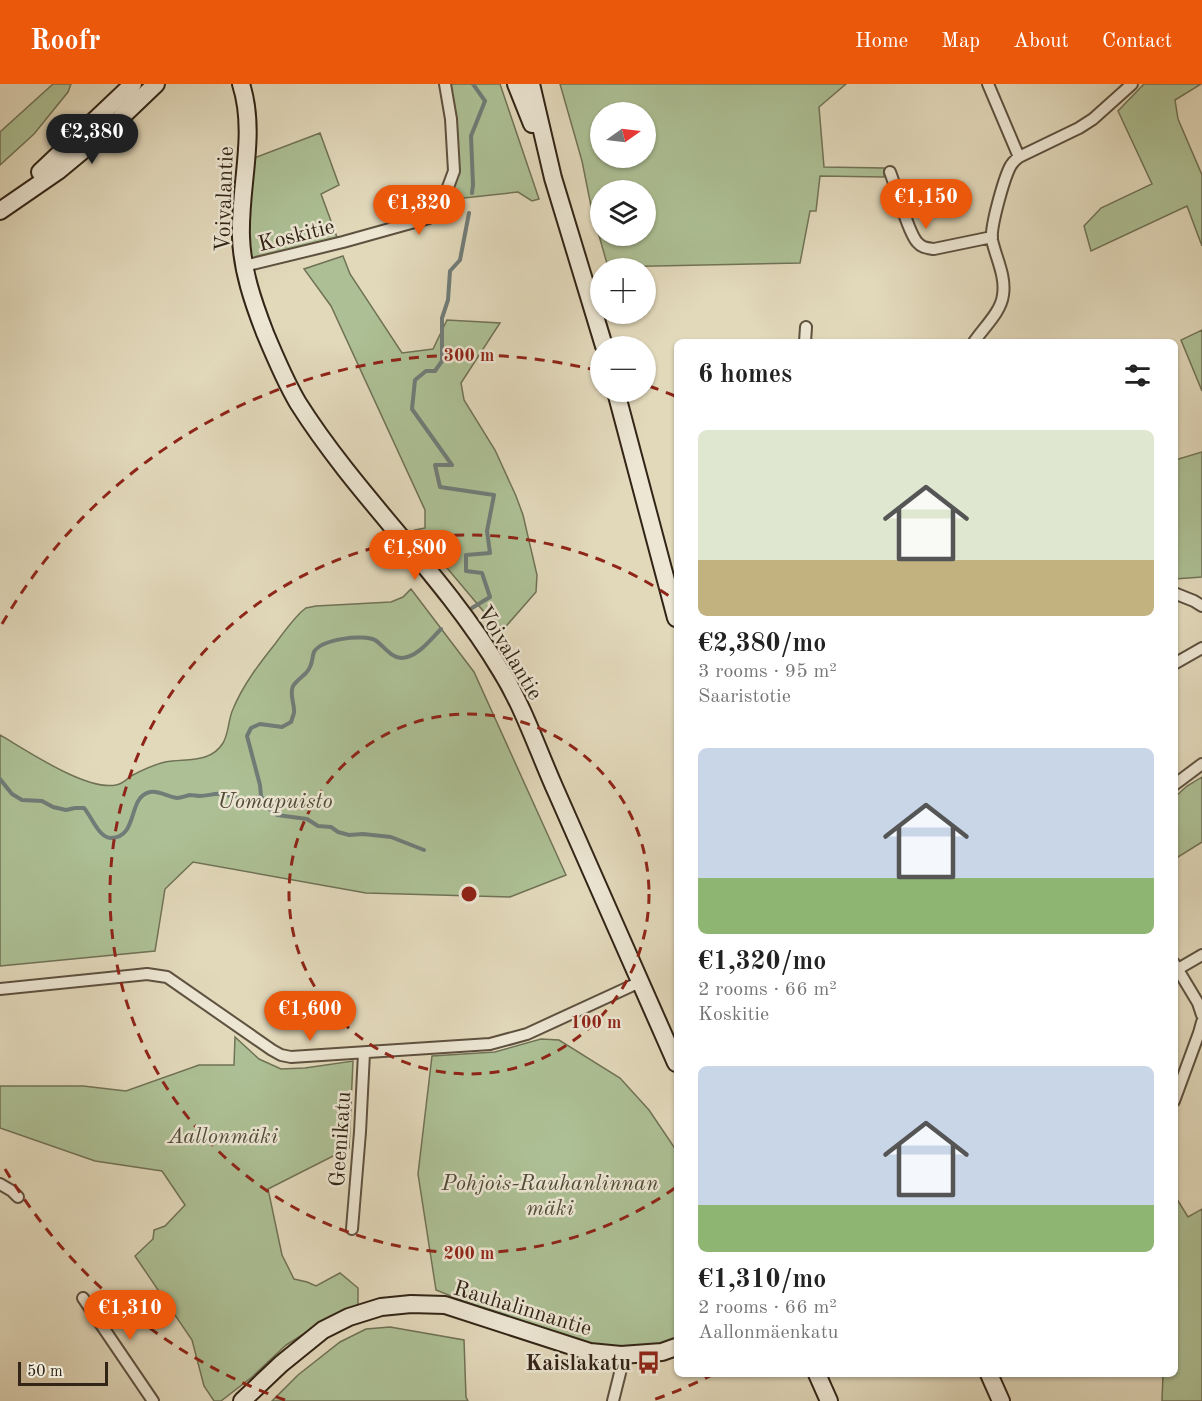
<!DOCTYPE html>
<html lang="en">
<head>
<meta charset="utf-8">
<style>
  :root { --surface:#fff; --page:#f2f2f2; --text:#222; --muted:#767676; --accent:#ea580c }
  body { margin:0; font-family:"Old Standard TT",serif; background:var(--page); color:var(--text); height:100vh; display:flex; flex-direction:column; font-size:22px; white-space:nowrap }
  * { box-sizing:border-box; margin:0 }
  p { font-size:20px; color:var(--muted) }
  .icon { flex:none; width:33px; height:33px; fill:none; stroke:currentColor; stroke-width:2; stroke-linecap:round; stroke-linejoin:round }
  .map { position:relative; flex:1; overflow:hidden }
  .sheet { position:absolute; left:674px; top:255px; width:504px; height:1038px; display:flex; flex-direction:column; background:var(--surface); border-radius:9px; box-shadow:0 2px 4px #0004 }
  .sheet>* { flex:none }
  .needle { width:39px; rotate:76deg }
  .tools { position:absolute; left:590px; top:18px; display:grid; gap:12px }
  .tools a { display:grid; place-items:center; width:66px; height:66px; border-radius:50%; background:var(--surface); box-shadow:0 2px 4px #0004; font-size:30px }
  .scale { position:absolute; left:18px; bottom:15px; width:90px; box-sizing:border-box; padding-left:6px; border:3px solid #322416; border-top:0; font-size:16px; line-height:21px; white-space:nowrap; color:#322416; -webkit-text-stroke:4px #ece6d3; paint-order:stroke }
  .price { position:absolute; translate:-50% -51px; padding:0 14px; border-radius:21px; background:var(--accent); color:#fff; font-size:20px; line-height:39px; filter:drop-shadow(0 2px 3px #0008) }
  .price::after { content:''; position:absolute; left:50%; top:36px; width:18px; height:14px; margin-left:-9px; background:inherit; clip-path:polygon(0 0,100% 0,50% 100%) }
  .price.current { background:#222; color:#fff }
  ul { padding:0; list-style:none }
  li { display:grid; align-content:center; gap:12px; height:318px; padding:0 24px }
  li span { display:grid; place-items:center; height:186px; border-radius:9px; color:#555 }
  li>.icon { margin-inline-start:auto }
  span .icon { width:108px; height:108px; fill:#fffc; stroke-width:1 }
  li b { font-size:26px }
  h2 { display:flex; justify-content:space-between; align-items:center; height:72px; padding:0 24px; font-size:26px }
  header { display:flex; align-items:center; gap:36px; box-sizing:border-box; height:84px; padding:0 30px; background:var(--accent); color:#fff }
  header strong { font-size:28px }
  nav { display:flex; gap:33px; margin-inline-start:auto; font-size:21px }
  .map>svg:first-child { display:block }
  .green { fill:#adc095; stroke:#707256; stroke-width:1.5; fill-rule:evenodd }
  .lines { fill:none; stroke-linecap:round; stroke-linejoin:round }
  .stream { stroke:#707c78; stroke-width:4 }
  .street-casing { stroke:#5e513f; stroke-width:14 }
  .secondary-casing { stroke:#322416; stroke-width:20 }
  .street { stroke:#ece6d3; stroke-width:10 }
  .secondary { stroke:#ece6d3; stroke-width:16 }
  .ring { fill:none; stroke:#8f2418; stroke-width:3; stroke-dasharray:10 8 }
  .labels { text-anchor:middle; stroke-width:5; stroke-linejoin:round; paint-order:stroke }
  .street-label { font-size:22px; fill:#322416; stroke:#ece6d3 }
  .park-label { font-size:22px; font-style:italic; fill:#514b36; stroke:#ece6d3 }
  .poi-label { font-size:22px; font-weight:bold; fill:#322416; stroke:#ece6d3; text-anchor:end }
  .centre { fill:#8f2418; stroke:#ece6d3; stroke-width:3 }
  .ring-label { font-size:18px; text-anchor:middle; font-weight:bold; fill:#8f2418; stroke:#ece6d3; stroke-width:5; stroke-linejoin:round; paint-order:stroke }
</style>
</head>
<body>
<header>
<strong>Roofr</strong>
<nav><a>Home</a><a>Map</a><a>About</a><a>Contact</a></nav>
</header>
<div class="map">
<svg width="1202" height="1317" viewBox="0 0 1202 1317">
  <rect width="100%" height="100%" fill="#e2d9bb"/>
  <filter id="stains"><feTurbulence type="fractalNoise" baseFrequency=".00333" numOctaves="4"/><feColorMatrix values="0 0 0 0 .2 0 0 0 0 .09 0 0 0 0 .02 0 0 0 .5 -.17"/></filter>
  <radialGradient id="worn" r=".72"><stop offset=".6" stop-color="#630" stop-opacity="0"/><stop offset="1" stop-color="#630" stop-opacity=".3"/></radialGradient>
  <path class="green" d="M 53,0 L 71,0 L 68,8 L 34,50 L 0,81 L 0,48 Z
    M 448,0 L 500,0 L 539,115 L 532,117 L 518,108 L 464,114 L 449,112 L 458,85 Z
    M 560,0 L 846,0 L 819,23 L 824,83 L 884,84 L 884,93 L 820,92 L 816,127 L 810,127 L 800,179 L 608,183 L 592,127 L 582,77 ZM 600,28 L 645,28 L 645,74 L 600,74 ZM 600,106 L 645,106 L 645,152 L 600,152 Z
    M 1144,0 L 1201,0 L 1175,16 L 1178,35 L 1202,91 L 1202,162 L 1187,122 L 1091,167 L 1084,142 L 1101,124 L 1152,100 L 1118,27 Z
    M 320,49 L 339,101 L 321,110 L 338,156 L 251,175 L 248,151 L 254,74 Z
    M 343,172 L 350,190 L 402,269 L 433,265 L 447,236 L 500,239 L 461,299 L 464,316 L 495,366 L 516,412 L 523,431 L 537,491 L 536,508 L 501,548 L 415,446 L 425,444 L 425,426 L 331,222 L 304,185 Z
    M 1202,246 L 1202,307 L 1181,256 Z
    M 1202,368 L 1202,493 L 1175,495 L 1175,376 Z
    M 411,505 L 474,588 L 566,791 L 510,813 L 366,809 L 193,778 L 165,805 L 155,867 L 0,882 L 0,651 C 26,666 86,707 116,701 C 122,700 126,696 131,692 C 142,686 153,681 165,678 C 186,674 210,680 223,659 C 229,649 228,636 233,625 C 243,601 259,580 275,560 C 283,549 291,538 301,528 L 306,524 L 316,522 L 391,518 L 403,513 Z
    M 1202,693 L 1202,758 L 1175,775 L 1175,713 L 1187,702 Z
    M 235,953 L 259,975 L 281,985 L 305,984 L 353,977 L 349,1064 L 268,1105 L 282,1171 L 294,1195 L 307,1198 L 316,1202 L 340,1189 L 358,1204 L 358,1221 L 319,1240 L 286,1261 L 252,1293 L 221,1317 L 214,1317 L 204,1302 L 192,1256 L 135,1172 L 153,1155 L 154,1146 L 165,1142 L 185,1121 L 162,1087 L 95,1077 L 0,1044 L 0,1002 L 83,1002 L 126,1007 L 199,981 L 234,981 Z
    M 541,955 L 559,956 L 620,994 L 649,1026 L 676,1066 L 676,1263 L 590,1268 L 436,1206 L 418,1090 L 432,972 L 495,968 Z
    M 1175,1112 L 1188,1133 L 1202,1125 L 1202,1317 L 1162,1317 L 1163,1290 L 1174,1290 Z
    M 390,1243 L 464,1256 L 466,1313 L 468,1317 L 272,1317 L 298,1291 L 340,1258 L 366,1245 Z"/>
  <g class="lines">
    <path class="stream" d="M 472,109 L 473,101 L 471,52 L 485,17 L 473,0
      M 469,129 L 460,176 L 450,187 L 448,216 L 442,234 L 442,277 L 435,287 L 426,287 L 415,296 L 412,325 L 452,381 L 435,381 L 440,403 L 494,411 L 487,447 L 490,469 L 466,471 L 466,487 L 482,489 L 490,513 L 472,524
      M 0,695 L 12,710 L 22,716 L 42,717 L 53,723 L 66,726 L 75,724 L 84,724 C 92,733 99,754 111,754 C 139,753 127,713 150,708 C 159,706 167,713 177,714 C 182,714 185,712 190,711 C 192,711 198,712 200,712 C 208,712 214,709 222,710 C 237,712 248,723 261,712 L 260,701 L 247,652 L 251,644 L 260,640 L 282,643 L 291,638 C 292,635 293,632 294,629 C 295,620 289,611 293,602 C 296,597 302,593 306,589 C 314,580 311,575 314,568 C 321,555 363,550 375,556 C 384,562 390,573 401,574 C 417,574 431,555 441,545
      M 261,712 L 268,724 L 277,731 L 307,735 L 318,742 L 331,743 L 338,748 L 349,751 L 363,750 L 391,753 L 424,766"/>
    <defs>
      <path id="street" d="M 988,0 L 1019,73
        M 890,88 C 896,103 908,148 917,158 C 922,164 927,164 934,165 L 992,153
        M 244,182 L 343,158 L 429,134 L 444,114 L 454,87 L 451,35 L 445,0
        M 805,258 L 806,243
        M 974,258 C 984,243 1001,228 1003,211 C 1006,192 996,174 992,156 C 990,143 1004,95 1010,83 C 1012,79 1015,76 1019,73 L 1079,44 L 1093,35 L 1132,0
        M 1174,509 L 1194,517 L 1202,522
        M 1174,580 L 1202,564
        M 1174,701 L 1202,680
        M 1174,879 L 1198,919 L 1202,931
        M 1178,885 L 1202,871
        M 0,905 L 138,891 L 147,890 L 167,893 L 272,966 L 281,971 L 291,973 L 490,960 L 527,950 L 640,898
        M 1174,1017 L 1199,949 L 1202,938
        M 0,1100 L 12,1107 L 18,1113
        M 352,1145 L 360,1048 L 364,969
        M 83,1214 L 153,1317
        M 613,1317 L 622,1281 L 621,1271"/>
      <path id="secondary" d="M 241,0 C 257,50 239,102 241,153 C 242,186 253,218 265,249 C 275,273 285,297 298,319 C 358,414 443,490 501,587 C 524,624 538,667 556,707 C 596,797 636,889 676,979
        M 516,0 L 532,40
        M 531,0 L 553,94 L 604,262
        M 40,88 L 133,0
        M 0,127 L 58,87 L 111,43 L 156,0
        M 616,308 L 676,534
        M 817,1290 L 829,1317
        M 989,1290 L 1001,1317
        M 242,1317 L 281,1280 L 323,1246 L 349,1233 L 381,1223 L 411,1220 L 445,1221 L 590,1268 L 621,1271 L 662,1268 L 676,1263"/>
    </defs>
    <use href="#street" class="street-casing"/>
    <use href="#secondary" class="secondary-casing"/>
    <use href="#street" class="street"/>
    <use href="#secondary" class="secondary"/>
  </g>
  <g class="ring">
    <circle cx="469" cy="810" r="180"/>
    <path d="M675 1104A359 359 0 1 1 675 516"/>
    <path d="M714 1290A539 539 0 0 1 653 1316M285 1316A539 539 0 0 1 2 1080M2 540A539 539 0 0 1 599 287M649 302A539 539 0 0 1 675 312"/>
  </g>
  <defs>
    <symbol id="bus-bare" viewBox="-9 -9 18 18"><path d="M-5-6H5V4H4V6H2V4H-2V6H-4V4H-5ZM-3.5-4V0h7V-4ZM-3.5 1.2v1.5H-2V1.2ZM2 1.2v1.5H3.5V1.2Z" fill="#8f2418" stroke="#ece6d3" stroke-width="2.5" paint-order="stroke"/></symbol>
  </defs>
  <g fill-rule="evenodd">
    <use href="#bus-bare" x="632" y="1262" width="33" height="33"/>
  </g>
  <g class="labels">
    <g class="street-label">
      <text transform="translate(223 115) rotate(-88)" y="8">Voivalantie</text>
      <text transform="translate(296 150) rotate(-14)" y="8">Koskitie</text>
      <text transform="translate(511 568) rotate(59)" y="8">Voivalantie</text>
      <text transform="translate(339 1055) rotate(-86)" y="8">Geenikatu</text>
      <text transform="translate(523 1223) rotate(17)" y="8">Rauhalinnantie</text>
    </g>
    <g class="park-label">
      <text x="275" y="724">Uomapuisto</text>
      <text x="223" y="1059">Aallonmäki</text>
      <text x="550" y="1106">Pohjois-Rauhanlinnan<tspan x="550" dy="25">mäki</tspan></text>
    </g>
    <g class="poi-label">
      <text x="631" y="1286">Kaislakatu</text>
    </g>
  </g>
  <circle cx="469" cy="810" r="9" class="centre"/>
  <g class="ring-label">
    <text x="469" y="277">300 m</text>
    <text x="596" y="944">100 m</text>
    <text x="469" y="1175">200 m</text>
  </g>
  <rect width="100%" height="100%" filter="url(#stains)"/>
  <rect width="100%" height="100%" fill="url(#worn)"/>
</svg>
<div class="tools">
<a><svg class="needle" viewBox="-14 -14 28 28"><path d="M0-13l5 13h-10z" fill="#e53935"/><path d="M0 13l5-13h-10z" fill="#767676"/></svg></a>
<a><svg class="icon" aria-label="layers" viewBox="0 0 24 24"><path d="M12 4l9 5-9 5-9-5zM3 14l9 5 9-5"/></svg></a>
<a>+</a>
<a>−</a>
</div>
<div class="scale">50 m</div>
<b class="price current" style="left:92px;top:81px">€2,380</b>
<b class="price" style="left:926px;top:146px">€1,150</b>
<b class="price" style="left:419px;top:152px">€1,320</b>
<b class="price" style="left:415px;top:497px">€1,800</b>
<b class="price" style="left:310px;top:958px">€1,600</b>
<b class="price" style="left:130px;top:1257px">€1,310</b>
<section class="sheet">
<h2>6 homes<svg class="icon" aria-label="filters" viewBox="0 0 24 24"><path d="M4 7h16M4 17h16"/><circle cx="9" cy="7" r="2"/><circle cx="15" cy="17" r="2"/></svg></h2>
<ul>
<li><span style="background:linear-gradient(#dfe7d0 70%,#c2b280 0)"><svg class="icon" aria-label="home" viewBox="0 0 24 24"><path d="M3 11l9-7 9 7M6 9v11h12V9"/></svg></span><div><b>€2,380/mo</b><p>3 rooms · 95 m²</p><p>Saaristotie</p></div></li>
<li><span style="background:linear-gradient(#c9d6e8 70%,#8fb573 0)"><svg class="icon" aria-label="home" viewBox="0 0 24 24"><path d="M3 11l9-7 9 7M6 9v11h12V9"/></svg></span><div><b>€1,320/mo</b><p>2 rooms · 66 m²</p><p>Koskitie</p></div></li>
<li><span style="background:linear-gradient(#c9d6e8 75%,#8fb573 0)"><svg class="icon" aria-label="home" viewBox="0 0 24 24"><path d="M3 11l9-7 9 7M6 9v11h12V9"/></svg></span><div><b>€1,310/mo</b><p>2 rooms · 66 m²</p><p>Aallonmäenkatu</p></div></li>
</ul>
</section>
</div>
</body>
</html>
